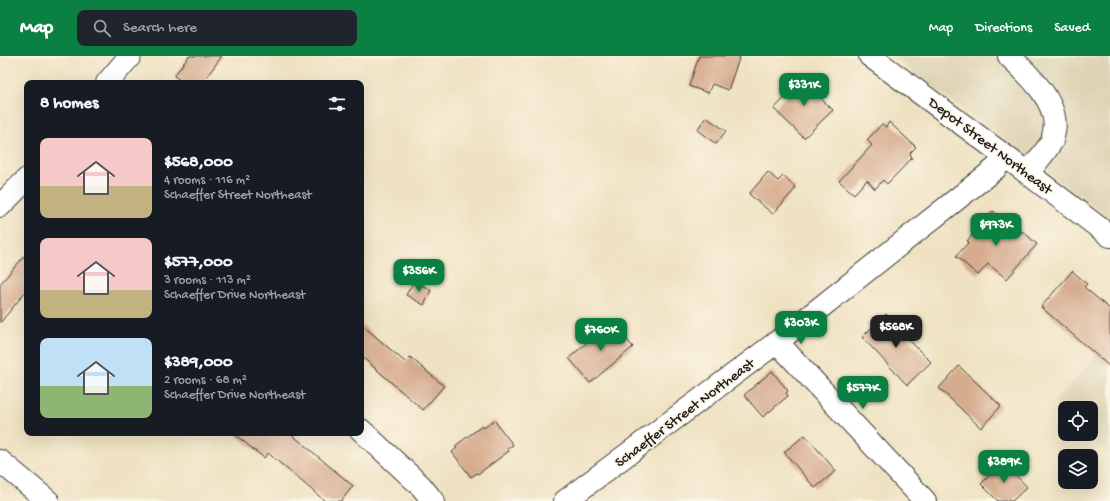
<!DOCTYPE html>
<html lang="en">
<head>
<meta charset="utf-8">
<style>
  :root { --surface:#171b24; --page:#20242c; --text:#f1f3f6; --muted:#9ea1a6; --accent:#0b8043 }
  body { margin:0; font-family:"Gochi Hand",sans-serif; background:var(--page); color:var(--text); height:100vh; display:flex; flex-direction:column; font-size:15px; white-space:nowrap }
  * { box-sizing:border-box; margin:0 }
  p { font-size:13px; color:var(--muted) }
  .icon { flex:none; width:22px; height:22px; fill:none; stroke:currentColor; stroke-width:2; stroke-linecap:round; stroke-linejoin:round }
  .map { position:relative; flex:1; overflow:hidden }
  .drawer { position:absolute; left:24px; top:24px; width:340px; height:356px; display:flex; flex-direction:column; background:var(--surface); border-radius:8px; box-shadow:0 4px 16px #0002 }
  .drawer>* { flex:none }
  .buttons { position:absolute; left:1058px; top:345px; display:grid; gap:8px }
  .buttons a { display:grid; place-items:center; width:40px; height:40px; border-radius:8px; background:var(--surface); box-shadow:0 4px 16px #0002; font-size:20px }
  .price { position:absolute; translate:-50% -34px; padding:0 9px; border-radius:8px; background:var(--accent); color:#fff; font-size:13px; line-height:26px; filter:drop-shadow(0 1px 2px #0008) }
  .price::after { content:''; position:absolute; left:50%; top:24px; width:12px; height:9px; margin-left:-6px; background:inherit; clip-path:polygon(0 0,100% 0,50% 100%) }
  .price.current { background:#222; color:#fff }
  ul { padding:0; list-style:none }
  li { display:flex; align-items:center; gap:12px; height:100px; padding:0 16px }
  li span { display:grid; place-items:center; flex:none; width:112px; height:80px; border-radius:8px; color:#555 }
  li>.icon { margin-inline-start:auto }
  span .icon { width:48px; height:48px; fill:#fffc; stroke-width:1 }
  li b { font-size:17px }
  h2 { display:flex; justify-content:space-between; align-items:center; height:48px; padding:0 16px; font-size:17px }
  header { display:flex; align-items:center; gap:24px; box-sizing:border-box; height:56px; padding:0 20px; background:var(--accent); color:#fff }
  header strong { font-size:19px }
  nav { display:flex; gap:22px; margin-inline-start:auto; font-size:14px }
  .search { width:280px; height:36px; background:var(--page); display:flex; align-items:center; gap:10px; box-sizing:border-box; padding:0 14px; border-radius:8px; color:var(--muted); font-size:15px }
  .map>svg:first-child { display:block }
  .built { fill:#ddd3b4 }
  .building { fill:#d6ac8e }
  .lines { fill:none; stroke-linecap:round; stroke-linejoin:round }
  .minor-casing { stroke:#3c3a35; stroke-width:24 }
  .minor { stroke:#fff; stroke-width:22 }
  .labels { text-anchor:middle; stroke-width:3.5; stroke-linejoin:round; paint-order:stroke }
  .street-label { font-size:15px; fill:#1c1c1c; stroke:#fcf5e5 }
</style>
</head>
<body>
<header>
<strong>Map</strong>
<div class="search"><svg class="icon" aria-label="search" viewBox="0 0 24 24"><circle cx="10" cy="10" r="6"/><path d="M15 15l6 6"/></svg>Search here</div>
<nav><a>Map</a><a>Directions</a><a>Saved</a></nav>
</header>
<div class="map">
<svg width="1110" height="445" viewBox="0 0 1110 445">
  <rect width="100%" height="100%" fill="#fcf5e5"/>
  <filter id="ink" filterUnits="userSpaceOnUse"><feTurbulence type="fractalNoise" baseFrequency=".025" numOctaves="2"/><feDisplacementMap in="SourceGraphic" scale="8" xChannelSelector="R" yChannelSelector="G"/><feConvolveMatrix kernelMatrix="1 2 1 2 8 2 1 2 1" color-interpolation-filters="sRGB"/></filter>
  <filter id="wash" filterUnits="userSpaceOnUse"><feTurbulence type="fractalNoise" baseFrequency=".012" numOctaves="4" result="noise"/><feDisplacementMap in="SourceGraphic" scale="16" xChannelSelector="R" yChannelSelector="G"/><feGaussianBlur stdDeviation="0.9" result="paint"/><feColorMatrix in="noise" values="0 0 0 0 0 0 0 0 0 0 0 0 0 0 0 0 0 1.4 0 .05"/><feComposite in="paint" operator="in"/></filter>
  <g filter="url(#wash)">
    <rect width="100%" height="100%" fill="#efe2c2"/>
    <path class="built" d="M 890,0 L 1110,0 L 1110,163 L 1055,122 L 1017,92 Z
      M 1110,285 L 1110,401 L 1087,378 L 1091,378 L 1091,352 L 1065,352 L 1065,357 L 1054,346 Z"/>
    <g id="blocks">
      <path class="building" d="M 189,0 L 222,0 L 202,27 L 184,27 L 174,20 Z
        M 699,0 L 740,0 L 728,34 L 712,28 L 708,37 L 689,30 Z
        M 807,18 L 822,31 L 816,38 L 833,54 L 804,82 L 774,53 Z
        M 706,61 L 726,75 L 716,88 L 697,74 Z
        M 889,66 L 916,91 L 910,97 L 912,102 L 887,128 L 883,124 L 875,133 L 867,124 L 854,138 L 839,125 L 872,89 L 867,84 L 882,68 L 886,71 Z
        M 768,116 L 778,125 L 783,120 L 796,132 L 773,158 L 749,138 Z
        M 993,155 L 1020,178 L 1022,175 L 1037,188 L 1007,223 L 988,208 L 978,219 L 956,200 L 969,186 L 967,185 Z
        M 27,197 L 27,234 L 0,267 L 0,228 Z
        M 1072,215 L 1087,228 L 1084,231 L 1110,253 L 1110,311 L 1041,251 Z
        M 414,225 L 431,234 L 424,249 L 406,239 Z
        M 886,258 L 909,281 L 908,283 L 931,306 L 907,329 L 862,281 Z
        M 612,265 L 633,291 L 590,327 L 569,302 Z
        M 361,268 L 405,306 L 410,301 L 444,330 L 423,354 L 361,300 Z
        M 959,310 L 1001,350 L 981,372 L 939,332 Z
        M 772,315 L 788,335 L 786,337 L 788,340 L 763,361 L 744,339 Z
        M 494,364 L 513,389 L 507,393 L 509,395 L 478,418 L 477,417 L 471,421 L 452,396 L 457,392 L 455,390 L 482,370 L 484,372 Z
        M 233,377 L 290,377 L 353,430 L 341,445 L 325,445 L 268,397 L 264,402 Z
        M 805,379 L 836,415 L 815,432 L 784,396 Z
        M 1003,406 L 1027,431 L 1012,445 L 998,445 L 981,428 Z"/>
    </g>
  </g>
  <g filter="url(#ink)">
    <use href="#blocks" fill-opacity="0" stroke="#3c3a35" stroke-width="1"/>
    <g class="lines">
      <defs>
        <path id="minor" d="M 870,0 L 1005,100 L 1110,180
          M 1009,0 C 1028,18 1060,47 1054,76 C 1053,79 1053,82 1052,85 C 1046,96 1035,107 1028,117
          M 107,27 L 130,0
          M 0,150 L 27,123
          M 777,286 L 925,445
          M 361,374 L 421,430 L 433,445
          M 0,405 L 48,445
          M 565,445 L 777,286 L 996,112 L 1005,100"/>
      </defs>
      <use href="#minor" class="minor-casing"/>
      <use href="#minor" class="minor"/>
    </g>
  </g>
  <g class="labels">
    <g class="street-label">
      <text transform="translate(991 89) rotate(37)" y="5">Depot Street Northeast</text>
      <text transform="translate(684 356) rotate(-37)" y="5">Schaeffer Street Northeast</text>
    </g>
  </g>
</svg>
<div class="buttons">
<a><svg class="icon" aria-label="locate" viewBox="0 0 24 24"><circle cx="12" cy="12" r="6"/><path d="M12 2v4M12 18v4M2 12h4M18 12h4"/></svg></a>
<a><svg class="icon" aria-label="layers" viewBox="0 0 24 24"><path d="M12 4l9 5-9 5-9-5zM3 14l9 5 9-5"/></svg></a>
</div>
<b class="price" style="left:804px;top:51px">$331K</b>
<b class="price" style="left:996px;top:191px">$973K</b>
<b class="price" style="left:419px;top:237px">$356K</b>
<b class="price" style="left:801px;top:289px">$303K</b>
<b class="price current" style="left:896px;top:293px">$568K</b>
<b class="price" style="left:601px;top:296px">$760K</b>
<b class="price" style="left:863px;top:354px">$577K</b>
<b class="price" style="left:1004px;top:428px">$389K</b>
<section class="drawer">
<h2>8 homes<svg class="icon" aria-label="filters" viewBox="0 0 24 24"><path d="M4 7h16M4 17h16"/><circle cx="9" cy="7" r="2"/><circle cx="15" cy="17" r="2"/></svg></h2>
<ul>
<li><span style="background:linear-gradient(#f6c9c9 60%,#c2b280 0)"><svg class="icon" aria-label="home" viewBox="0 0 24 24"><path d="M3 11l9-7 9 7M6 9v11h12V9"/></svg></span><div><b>$568,000</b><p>4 rooms · 116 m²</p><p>Schaeffer Street Northeast</p></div></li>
<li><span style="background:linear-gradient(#f6c9c9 65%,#c2b280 0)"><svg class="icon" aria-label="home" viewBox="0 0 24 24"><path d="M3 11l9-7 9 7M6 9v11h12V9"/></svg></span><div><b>$577,000</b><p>3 rooms · 113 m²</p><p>Schaeffer Drive Northeast</p></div></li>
<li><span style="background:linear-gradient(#bfe0f5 60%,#8fb573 0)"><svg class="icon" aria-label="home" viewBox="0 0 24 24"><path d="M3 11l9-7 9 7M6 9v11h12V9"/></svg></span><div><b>$389,000</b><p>2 rooms · 68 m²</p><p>Schaeffer Drive Northeast</p></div></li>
</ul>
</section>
</div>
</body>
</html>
